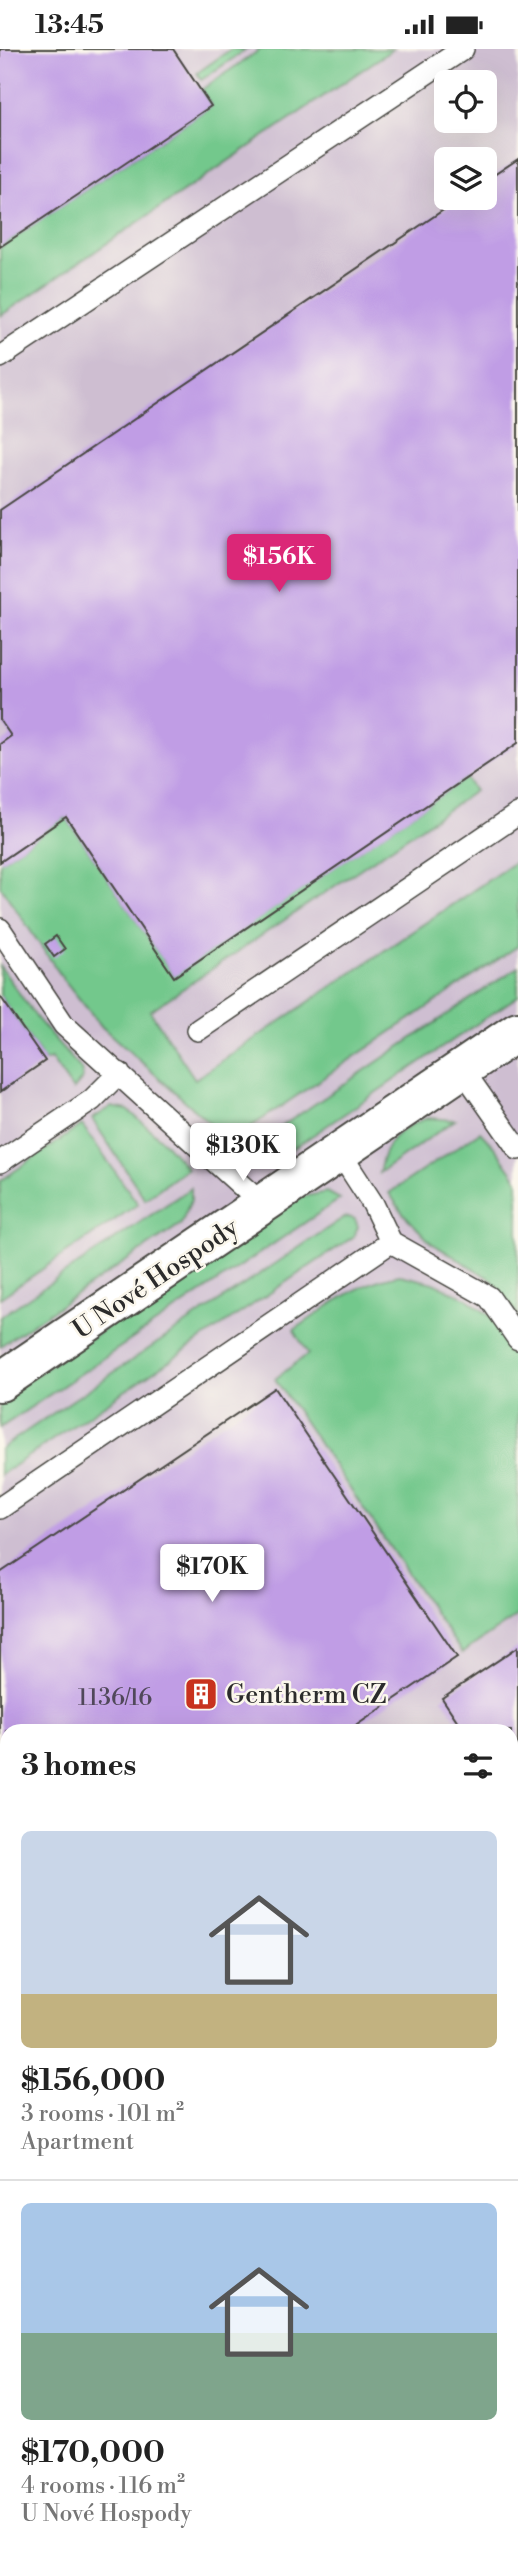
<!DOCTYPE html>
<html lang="en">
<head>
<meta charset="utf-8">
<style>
  :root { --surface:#fff; --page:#f6f6f6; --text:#222; --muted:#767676; --line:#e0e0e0; --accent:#db2777 }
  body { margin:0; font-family:"Libre Bodoni",serif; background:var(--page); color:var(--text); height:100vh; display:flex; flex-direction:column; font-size:26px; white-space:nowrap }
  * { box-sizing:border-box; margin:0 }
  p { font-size:23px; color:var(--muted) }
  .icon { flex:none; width:38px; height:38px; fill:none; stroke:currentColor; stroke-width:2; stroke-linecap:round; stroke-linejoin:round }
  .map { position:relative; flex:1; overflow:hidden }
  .drawer { position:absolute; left:0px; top:1675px; width:518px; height:842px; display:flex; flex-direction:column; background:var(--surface); border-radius:21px 21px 0 0; box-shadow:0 7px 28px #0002 }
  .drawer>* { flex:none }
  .tools { position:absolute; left:434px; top:21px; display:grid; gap:14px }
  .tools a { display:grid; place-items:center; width:63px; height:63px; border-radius:10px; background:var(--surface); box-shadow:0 7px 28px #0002; font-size:35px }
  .price { position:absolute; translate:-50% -60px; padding:0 16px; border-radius:7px; background:#fff; color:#222; font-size:23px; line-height:46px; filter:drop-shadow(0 2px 4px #0008) }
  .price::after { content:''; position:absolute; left:50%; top:42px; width:21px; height:16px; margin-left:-10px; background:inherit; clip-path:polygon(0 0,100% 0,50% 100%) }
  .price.active { background:var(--accent); color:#fff }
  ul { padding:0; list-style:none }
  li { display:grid; align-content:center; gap:14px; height:371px; padding:0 21px }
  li+li { border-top:2px solid var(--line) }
  li span { display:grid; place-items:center; height:217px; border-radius:10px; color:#555 }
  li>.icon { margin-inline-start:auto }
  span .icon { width:126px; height:126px; fill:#fffc; stroke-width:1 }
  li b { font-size:30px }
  h2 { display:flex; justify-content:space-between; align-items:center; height:84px; padding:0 21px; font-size:30px }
  .status { display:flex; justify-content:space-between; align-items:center; height:49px; padding:0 35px; background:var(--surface); direction:ltr }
  .status svg { height:19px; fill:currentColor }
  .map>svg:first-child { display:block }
  .industrial { fill:#cebed1; fill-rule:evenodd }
  .green { fill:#73c88c; stroke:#4f7a5c; stroke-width:2 }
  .building { fill:#c09de5 }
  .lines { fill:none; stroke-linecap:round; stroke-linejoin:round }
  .lane-casing { stroke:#474641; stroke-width:24 }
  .street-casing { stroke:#474641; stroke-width:42 }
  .lane { stroke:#fff; stroke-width:21 }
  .street { stroke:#fff; stroke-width:38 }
  .labels { text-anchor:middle; stroke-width:5; stroke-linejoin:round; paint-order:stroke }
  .number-label { font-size:23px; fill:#50485a }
  .street-label { font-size:26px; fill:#2b2b2b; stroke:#fbf7ec }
  .poi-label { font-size:26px; fill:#2b2b2b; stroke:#fbf7ec; text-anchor:start }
</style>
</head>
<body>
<div class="status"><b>13:45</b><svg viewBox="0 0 49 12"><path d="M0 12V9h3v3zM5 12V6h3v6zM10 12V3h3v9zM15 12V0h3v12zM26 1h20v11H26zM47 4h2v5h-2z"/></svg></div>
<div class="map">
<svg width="518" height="2516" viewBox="0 0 518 2516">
  <rect width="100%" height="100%" fill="#fbf7ec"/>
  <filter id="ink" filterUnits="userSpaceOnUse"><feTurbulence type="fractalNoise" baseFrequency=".0143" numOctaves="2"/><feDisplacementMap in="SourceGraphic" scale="14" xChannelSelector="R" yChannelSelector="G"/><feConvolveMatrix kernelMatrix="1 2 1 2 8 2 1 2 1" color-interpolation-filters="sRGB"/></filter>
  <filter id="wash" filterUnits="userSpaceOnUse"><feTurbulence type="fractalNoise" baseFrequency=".00686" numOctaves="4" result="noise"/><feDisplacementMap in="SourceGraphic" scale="28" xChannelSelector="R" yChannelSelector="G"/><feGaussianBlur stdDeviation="1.57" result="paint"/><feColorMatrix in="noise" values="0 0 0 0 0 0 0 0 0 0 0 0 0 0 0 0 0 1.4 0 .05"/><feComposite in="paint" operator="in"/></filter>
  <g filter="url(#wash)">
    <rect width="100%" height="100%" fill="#e8e0bc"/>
    <path class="industrial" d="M 0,0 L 518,0 L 518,2516 L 0,2516 ZM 446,33 L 485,33 L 485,72 L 446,72 ZM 446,110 L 485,110 L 485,149 L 446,149 ZM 7,1682 L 511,1682 L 511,2510 L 7,2510 Z"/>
    <path class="green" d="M 231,0 L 247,0 L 201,31 L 197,24 Z
      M 261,0 L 393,0 L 0,267 L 0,198 L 211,57 L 201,41 Z
      M 466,729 L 475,742 L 150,962 L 195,1030 L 518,811 L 518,897 L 230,1092 L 102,978 L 64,931 L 0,837 L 0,813 L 66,768 L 174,927 Z
      M 0,917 L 38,971 L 81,1020 L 83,1029 L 73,1041 L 51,1010 L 45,1012 L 0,947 Z
      M 518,918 L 518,947 L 297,1097 C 280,1106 264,1110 245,1102 Z
      M 111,1058 L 128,1061 L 164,1093 L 187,1119 L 145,1150 L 92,1070 Z
      M 428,1069 L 455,1071 L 379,1124 C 385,1092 397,1079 428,1069 Z
      M 82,1076 L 138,1155 L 0,1249 L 0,1132 Z
      M 480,1083 L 495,1099 L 518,1131 L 518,1267 L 492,1231 L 430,1193 L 402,1163 L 389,1144 Z
      M 191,1139 L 191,1151 L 181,1175 L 0,1297 L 0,1268 Z
      M 327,1143 L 340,1150 L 0,1379 L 0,1350 L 301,1148 Z
      M 348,1168 L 355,1170 L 358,1178 L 353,1188 L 0,1426 L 0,1400 L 343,1169 Z
      M 400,1226 L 434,1234 L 466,1249 L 490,1267 L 518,1304 L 518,1566 L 462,1604 L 275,1330 L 308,1305 L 294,1281 C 330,1257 357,1233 400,1226 Z
      M 518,1703 L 518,1759 L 511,1748 L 511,1708 Z
      M 518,1804 L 518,1883 L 511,1888 L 511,1808 Z
      M 518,1913 L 518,1958 L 511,1948 L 511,1918 Z
      M 7,2145 L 7,2246 L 3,2249 L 0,2244 L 0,2150 Z
      M 7,2316 L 7,2333 L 1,2337 L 7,2346 L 7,2419 L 0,2409 L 0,2321 Z
      M 0,2438 L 7,2448 L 7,2489 L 0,2479 Z
      M 69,2510 L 119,2510 L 124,2516 L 74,2516 Z"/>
    <g id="blocks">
      <path class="building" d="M 0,0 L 173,0 L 211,57 L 0,198 Z
        M 518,110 L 518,694 L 174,928 L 66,768 L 0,813 L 0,695 L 11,687 L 0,671 L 0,461 L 461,149 L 485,149 L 485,132 Z
        M 56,887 L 65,900 L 54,908 L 45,895 Z
        M 0,947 L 45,1012 L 0,1043 Z
        M 275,1339 L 457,1608 L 348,1682 L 7,1682 L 7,1912 L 0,1916 L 0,1524 Z
        M 518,1598 L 518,1695 L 511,1700 L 511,1682 L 464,1682 L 442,1649 Z
        M 511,1948 L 518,1958 L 518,2516 L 312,2516 L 308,2510 L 511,2510 Z"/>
    </g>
  </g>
  <g filter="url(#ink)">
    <use href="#blocks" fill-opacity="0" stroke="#474641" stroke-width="2"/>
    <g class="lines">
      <defs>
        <path id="lane" d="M 0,308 L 463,0
          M 0,880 L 64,976 L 263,1156
          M 198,981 L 518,765
          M 462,1020 L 518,1100
          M 340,1104 L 373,1155 L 391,1193
          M 0,1113 L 92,1051 L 119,1024
          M 0,1459 L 391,1193 L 489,1248 L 518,1290
          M 511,1782 L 518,1779
          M 511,1907 L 518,1902
          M 0,2086 L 7,2081
          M 220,2510 L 224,2516"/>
        <path id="street" d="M 0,1333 L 518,982"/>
      </defs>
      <use href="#lane" class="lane-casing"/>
      <use href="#street" class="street-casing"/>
      <use href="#lane" class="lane"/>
      <use href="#street" class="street"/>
    </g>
  </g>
  <defs>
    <symbol id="building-square" viewBox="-11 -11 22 22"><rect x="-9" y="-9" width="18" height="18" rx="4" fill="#c8321e" stroke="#fbf7ec"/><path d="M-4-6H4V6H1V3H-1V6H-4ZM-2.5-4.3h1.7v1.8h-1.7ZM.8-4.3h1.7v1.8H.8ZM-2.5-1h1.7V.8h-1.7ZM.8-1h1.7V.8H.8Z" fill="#fff"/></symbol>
  </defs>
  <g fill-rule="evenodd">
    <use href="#building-square" x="182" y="1626" width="38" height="38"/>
  </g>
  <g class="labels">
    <g class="number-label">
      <text x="115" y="1656">1136/16</text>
    </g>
    <g class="street-label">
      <text transform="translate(155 1229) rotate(-34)" y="9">U Nové Hospody</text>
    </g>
    <g class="poi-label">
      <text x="226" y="1654">Gentherm CZ</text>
    </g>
  </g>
</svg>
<div class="tools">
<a><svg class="icon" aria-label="locate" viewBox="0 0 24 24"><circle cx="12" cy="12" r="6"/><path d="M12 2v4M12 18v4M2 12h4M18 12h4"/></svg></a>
<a><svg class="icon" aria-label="layers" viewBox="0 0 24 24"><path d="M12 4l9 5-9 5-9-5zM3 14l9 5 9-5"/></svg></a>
</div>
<b class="price active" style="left:279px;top:545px">$156K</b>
<b class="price" style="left:243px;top:1134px">$130K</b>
<b class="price" style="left:212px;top:1555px">$170K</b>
<section class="drawer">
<h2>3 homes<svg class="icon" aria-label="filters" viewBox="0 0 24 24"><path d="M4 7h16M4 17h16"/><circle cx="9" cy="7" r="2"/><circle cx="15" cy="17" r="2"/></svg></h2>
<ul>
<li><span style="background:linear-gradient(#c9d6e8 75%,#c2b280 0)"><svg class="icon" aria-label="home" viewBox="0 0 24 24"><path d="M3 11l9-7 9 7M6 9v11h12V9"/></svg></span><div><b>$156,000</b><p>3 rooms · 101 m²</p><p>Apartment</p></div></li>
<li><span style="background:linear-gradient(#a9c7e8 60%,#7fa58c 0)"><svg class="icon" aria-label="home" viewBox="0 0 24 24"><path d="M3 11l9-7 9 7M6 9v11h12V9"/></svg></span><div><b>$170,000</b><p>4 rooms · 116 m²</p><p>U Nové Hospody</p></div></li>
</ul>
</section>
</div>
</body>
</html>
